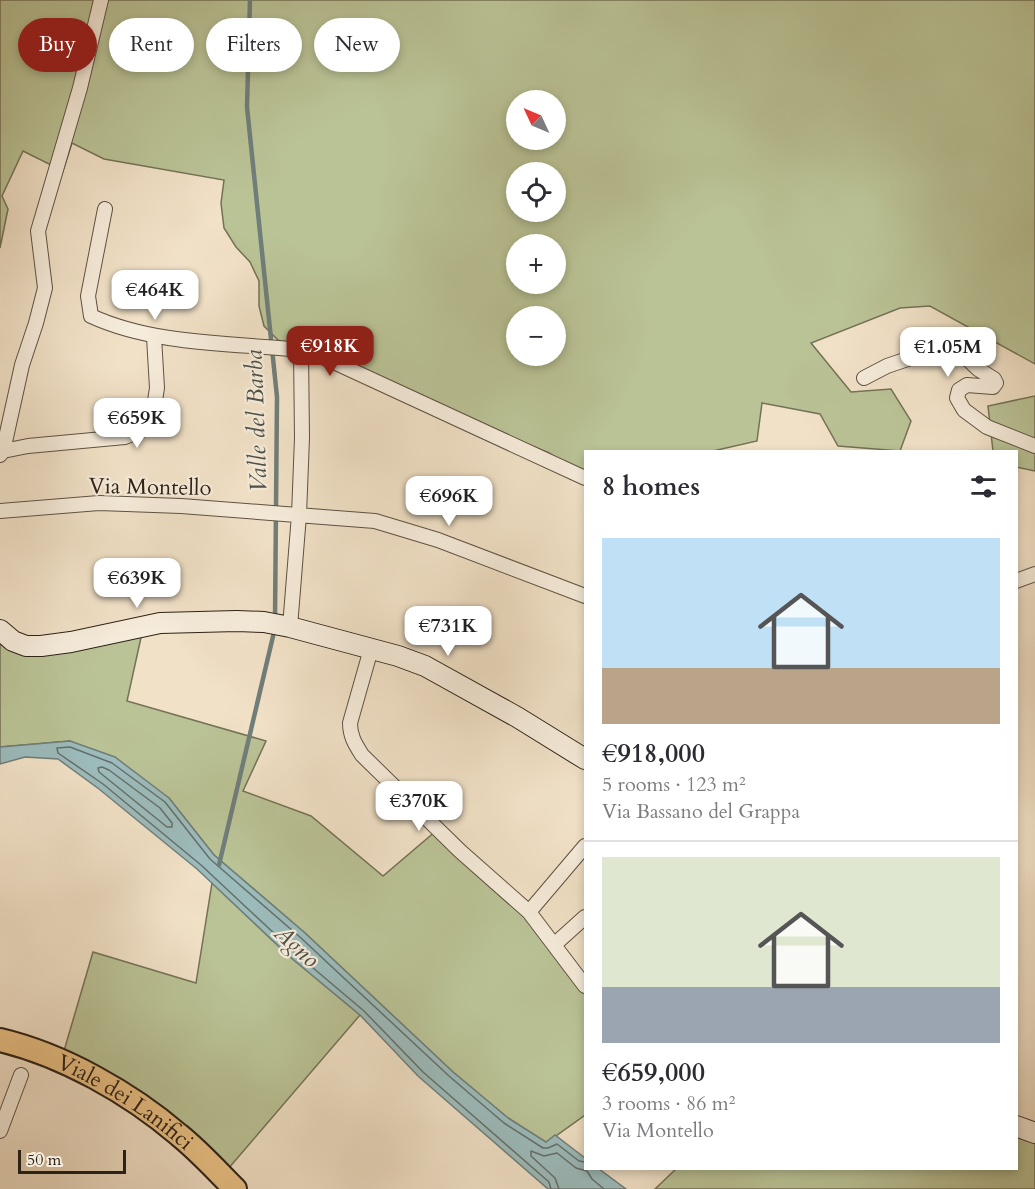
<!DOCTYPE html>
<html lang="en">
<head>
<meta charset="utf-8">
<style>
  :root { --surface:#fff; --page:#f7f7f7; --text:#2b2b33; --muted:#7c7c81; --line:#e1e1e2; --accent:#8f2418 }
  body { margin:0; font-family:Cardo,serif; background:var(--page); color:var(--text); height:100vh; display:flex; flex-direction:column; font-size:22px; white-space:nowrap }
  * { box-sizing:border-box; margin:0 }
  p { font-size:20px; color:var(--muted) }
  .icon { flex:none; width:33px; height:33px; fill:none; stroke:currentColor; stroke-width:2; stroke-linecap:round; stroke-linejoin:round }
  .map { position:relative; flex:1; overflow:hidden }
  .details { position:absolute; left:584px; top:450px; width:434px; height:720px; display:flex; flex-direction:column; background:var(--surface); border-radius:0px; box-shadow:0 3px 9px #0003 }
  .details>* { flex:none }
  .banner { position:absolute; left:18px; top:18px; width:476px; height:54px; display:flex; gap:12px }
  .needle { width:39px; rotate:314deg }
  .buttons { position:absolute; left:506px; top:90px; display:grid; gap:12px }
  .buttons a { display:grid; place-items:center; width:60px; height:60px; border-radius:50%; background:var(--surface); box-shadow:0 3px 9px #0003; font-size:30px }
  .scale { position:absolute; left:18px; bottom:15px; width:108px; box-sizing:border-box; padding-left:6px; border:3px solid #2d2217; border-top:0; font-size:16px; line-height:21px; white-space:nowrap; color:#2d2217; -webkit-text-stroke:4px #f6ecdb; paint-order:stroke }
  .price { position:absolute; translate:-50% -51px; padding:0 14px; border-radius:12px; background:#fff; color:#222; font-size:20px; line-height:39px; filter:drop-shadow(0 2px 3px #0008) }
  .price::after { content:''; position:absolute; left:50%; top:36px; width:18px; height:14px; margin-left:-9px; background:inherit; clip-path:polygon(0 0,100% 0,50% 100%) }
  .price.on { background:var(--accent); color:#fff }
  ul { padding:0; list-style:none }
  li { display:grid; align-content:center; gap:12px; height:318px; padding:0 18px }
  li+li { border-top:2px solid var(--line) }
  li span { display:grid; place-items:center; height:186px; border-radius:0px; color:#555 }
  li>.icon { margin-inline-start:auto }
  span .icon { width:108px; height:108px; fill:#fffc; stroke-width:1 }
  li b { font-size:26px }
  h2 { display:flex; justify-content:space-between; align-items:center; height:72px; padding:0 18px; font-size:26px }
  .tag { padding:0 21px; border-radius:27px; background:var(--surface); box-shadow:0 3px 9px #0003; font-size:21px; line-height:54px }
  .tag.on { background:var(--accent); color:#fff }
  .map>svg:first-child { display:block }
  .green { fill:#bac396; stroke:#747256; stroke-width:1.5; fill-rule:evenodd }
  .water { fill:#9cbcbc; stroke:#707e7a; stroke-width:1.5 }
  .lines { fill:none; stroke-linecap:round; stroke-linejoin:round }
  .shore { stroke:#646f6a; stroke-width:1.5 }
  .stream { stroke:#707e7a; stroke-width:4.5 }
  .minor-casing { stroke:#5e5243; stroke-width:16 }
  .secondary-casing { stroke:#2d2217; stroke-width:22 }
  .primary-casing { stroke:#2d2217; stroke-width:26 }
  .minor { stroke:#f6ecdb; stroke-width:14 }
  .secondary { stroke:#f6ecdb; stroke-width:20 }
  .primary { stroke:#e8c084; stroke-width:22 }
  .labels { text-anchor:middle; stroke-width:4.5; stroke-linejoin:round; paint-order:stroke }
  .street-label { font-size:22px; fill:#2d2217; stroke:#f6ecdb }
  .water-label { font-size:24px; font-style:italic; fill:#4e5049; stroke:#f6ecdb }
</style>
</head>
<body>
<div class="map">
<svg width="1035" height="1189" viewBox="0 0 1035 1189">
  <rect width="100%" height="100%" fill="#f1e1c7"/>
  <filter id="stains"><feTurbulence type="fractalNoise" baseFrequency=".00333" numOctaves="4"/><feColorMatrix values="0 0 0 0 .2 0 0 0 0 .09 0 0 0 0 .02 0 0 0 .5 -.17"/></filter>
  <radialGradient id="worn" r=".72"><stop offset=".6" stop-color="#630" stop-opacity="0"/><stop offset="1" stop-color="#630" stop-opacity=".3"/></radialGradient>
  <path class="green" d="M 0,0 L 1035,0 L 1035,364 L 930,306 L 900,308 L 811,343 L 851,392 L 891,389 L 911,421 L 900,451 L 838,446 L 820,414 L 762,403 L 757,441 L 713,451 L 585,452 L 585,479 L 549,453 L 351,370 L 331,353 L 306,351 L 278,340 L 264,326 L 259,306 L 259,281 L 250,262 L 236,247 L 224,228 L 221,203 L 224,180 L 104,159 L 72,143 L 63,171 L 23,151 L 2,196 L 8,209 L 0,248 ZM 516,100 L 555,100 L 555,140 L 516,140 ZM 516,172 L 555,172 L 555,212 L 516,212 ZM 516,244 L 555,244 L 555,284 L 516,284 ZM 516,316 L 555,316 L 555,356 L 516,356 Z
    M 1035,396 L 1035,471 L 1016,467 L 1016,452 L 993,451 L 988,406 Z
    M 144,624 L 127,701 L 266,741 L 243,791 L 311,816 L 383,876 L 443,825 L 498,878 L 585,990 L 585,1115 L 546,1143 L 508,1118 L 453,1072 L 305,933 L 214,855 L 169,798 L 70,741 L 0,747 L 0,629 L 14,640 Z
    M 212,883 L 289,956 L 360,1015 L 222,1176 L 61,1061 L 93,952 L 196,983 Z
    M 1016,1126 L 1035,1132 L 1035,1189 L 655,1189 L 676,1169 L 1016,1168 Z"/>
  <path class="water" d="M 70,741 L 115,757 L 169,798 L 214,855 L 305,933 L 453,1072 L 508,1118 L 546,1142 L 555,1135 L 585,1158 L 585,1168 L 599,1169 L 626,1189 L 548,1189 L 418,1076 L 360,1015 L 289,956 L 197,869 L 99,789 L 58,759 L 25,757 L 0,764 L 0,747 Z"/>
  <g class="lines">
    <path class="shore" d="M 102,767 L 109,770 L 160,808 L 172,823 L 172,827 L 167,827 L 99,772 L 98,768 Z
      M 551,1189 L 549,1182 L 423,1072 L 364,1011 L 293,951 L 201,865 L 103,784 L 58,753 L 57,748 L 70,747 L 112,763 L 165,802 L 210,859 L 301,938 L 449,1076 L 504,1123 L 543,1148 L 548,1148 L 557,1144 L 579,1161 L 585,1162
      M 559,1189 L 555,1178 L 531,1156 L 531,1151 L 544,1156 L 557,1153 L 576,1168 L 587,1171 L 592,1179 L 604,1189"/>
    <path class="stream" d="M 250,0 L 247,107 L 277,397 L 275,620
      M 219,865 L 275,628"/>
    <defs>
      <path id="minor" d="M 105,209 L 88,296 L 91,316 C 154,345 232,343 301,350
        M 864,378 L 887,366 L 940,348 L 949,347 L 958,350 L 978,369 L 994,379 L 996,383 L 993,387 L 967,385 L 959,390 L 957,398 L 964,410 L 987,427 L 1035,446
        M 3,451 L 28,446 L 125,437 L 151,426 L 157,388 L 154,337
        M 0,455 L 3,451 L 22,365 L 36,323 L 45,288 L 38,231 L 80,88 L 101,0
        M 0,511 L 99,503 L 181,506 L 375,521 L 438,540 L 585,596
        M 1016,581 L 1035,574
        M 290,627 L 299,515 L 302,438 L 301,350 L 312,352 L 585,478
        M 371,649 L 350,723 C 350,736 355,744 362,755 L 460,851 L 529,912 L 585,986
        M 529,912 L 585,846
        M 554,945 L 585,917
        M 0,1131 L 21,1075"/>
      <path id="secondary" d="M 0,630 L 13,641 L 26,646 L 41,646 L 71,642 L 160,623 L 237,621 L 264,622 L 290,627 L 398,656 L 425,666 L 517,717 L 585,759
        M 1016,1126 L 1035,1133"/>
      <g id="primary">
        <path id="s1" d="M 0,1040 C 63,1055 130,1093 179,1135 C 199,1151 217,1171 235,1189"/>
      </g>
    </defs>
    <use href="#minor" class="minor-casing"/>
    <use href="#secondary" class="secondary-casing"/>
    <use href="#primary" class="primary-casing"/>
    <use href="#minor" class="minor"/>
    <use href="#secondary" class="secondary"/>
    <use href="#primary" class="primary"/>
  </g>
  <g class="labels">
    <g class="street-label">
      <text transform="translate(150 486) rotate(1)" y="8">Via Montello</text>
      <text dy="8" stroke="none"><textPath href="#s1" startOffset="141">Viale dei Lanifici</textPath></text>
    </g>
    <g class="water-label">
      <text transform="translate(256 421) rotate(-92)" y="8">Valle del Barba</text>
      <text transform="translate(297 946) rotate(42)" y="8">Agno</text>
    </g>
  </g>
  <rect width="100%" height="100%" filter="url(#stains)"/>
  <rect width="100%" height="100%" fill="url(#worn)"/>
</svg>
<div class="buttons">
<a><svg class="needle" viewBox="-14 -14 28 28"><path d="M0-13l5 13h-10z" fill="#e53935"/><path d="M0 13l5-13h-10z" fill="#7c7c81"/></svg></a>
<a><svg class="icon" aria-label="locate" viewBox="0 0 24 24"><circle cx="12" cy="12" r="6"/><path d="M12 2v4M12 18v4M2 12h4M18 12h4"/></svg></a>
<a>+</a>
<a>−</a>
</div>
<div class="scale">50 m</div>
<b class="price" style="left:155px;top:321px">€464K</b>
<b class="price on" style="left:330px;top:377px">€918K</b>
<b class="price" style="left:948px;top:378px">€1.05M</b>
<b class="price" style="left:137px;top:449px">€659K</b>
<b class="price" style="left:449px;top:527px">€696K</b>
<b class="price" style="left:137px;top:609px">€639K</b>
<b class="price" style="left:448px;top:657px">€731K</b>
<b class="price" style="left:419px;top:832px">€370K</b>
<div class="banner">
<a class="tag on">Buy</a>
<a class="tag">Rent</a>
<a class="tag">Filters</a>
<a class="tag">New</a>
</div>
<section class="details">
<h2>8 homes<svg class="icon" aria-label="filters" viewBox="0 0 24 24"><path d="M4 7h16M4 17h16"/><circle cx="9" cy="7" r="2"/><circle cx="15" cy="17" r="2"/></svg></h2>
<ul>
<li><span style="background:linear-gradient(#bfe0f5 70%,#b9a48a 0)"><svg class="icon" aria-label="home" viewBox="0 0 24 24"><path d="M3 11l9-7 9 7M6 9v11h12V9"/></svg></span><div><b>€918,000</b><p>5 rooms · 123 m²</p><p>Via Bassano del Grappa</p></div></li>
<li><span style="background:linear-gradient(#dfe7d0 70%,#9aa5b1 0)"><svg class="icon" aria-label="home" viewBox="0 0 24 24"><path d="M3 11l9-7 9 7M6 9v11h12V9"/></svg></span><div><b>€659,000</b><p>3 rooms · 86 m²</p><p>Via Montello</p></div></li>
</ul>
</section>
</div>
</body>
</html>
